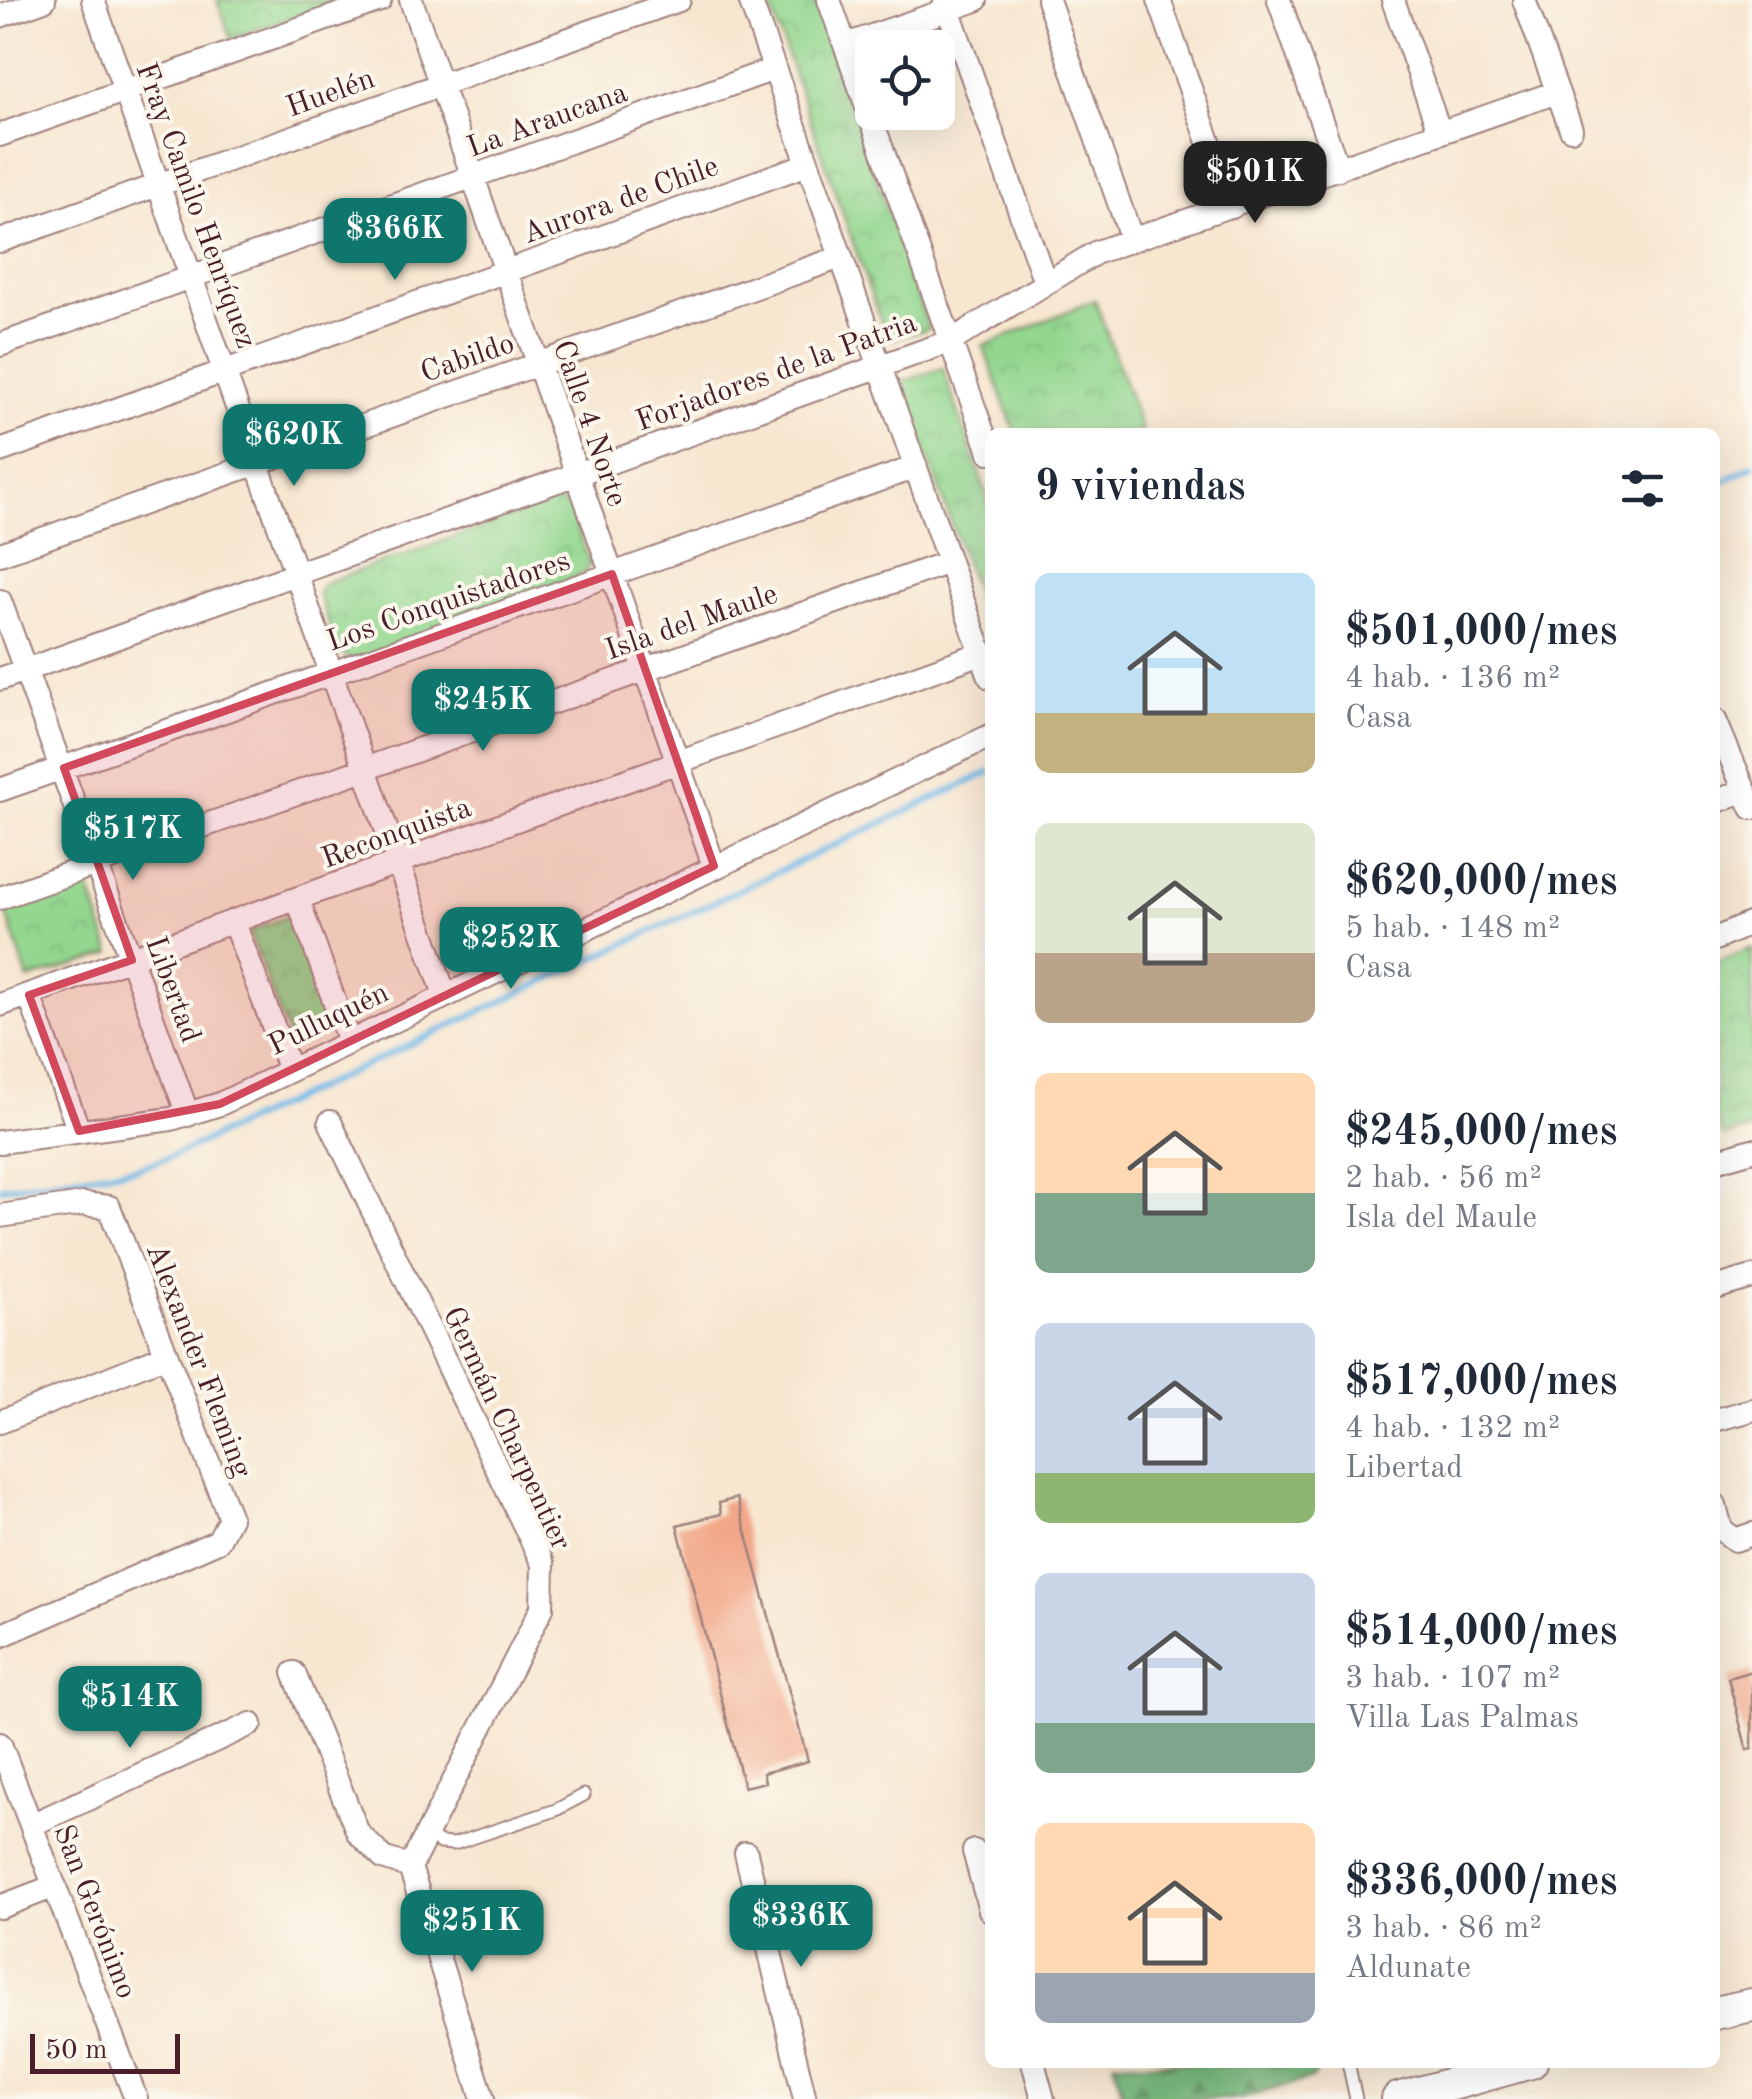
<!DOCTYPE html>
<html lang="es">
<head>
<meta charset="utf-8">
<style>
  :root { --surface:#fff; --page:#f2f2f3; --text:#1f2937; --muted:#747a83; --accent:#0f766e }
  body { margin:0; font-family:"Old Standard TT",serif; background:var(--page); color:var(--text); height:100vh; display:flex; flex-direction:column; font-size:38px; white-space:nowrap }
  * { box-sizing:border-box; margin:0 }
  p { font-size:32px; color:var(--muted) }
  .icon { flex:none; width:55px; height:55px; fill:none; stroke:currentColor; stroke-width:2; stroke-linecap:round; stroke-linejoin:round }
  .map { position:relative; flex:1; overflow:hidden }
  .panel { position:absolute; left:985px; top:428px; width:735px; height:1640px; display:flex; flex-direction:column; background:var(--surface); border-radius:15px; box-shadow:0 10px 40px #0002 }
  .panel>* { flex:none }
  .tools { position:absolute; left:855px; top:30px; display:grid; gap:20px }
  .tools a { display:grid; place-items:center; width:100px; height:100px; border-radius:15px; background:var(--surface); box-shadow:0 10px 40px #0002; font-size:50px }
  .scale { position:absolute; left:30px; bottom:25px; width:150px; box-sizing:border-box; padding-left:10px; border:5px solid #4a1f2b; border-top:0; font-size:28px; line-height:35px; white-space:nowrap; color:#4a1f2b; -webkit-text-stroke:8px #fbf7ec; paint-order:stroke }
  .price { position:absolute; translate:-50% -85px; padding:0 22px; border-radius:20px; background:var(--accent); color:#fff; font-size:32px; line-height:65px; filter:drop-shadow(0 2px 5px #0008) }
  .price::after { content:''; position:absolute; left:50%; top:60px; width:30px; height:22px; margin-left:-15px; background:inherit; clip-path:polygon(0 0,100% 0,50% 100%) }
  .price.on { background:#222; color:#fff }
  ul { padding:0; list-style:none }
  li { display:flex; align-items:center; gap:30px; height:250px; padding:0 50px }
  li span { display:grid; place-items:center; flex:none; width:280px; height:200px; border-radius:15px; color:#555 }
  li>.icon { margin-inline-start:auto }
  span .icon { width:120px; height:120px; fill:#fffc; stroke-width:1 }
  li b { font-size:42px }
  h2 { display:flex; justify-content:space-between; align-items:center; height:120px; padding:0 50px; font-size:42px }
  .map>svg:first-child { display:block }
  .forest { fill:url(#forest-firs); stroke:#606c52; stroke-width:2.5 }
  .park { fill:url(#park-crowns); stroke:#6e7b5d; stroke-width:2.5 }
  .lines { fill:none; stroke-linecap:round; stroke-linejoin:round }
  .stream { stroke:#70b9e8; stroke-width:6 }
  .building { fill:#f2a788 }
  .lane-casing { stroke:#a0827e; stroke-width:15 }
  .street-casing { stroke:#a0827e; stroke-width:26 }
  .secondary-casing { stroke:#a0827e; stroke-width:36 }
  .lane { stroke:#fff; stroke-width:11 }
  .street { stroke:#fff; stroke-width:22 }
  .secondary { stroke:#fff; stroke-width:32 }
  .marked { fill:#d1495b; fill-opacity:0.2; stroke:#d1495b; stroke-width:8; stroke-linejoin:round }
  .labels { text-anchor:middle; stroke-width:8; stroke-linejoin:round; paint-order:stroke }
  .street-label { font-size:30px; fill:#4a1f2b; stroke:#fbf7ec }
</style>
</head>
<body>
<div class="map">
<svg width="1752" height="2099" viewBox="0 0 1752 2099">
  <defs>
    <pattern id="forest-firs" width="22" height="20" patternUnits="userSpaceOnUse" patternTransform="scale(2.5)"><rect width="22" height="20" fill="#76b87a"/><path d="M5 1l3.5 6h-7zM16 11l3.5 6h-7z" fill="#639564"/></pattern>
    <pattern id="park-crowns" width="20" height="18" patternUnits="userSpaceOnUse" patternTransform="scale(2.5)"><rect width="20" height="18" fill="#93d78f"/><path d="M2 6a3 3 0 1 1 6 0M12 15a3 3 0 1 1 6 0" fill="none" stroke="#80b87c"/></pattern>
  </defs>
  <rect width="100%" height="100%" fill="#fbf7ec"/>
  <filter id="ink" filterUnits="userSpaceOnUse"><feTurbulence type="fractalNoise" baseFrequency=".01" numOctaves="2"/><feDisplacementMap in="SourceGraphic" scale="20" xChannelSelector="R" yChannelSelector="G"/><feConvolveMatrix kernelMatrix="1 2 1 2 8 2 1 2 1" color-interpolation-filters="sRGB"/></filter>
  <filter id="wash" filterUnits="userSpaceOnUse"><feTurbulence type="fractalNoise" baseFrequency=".0048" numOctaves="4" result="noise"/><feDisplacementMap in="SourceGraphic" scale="40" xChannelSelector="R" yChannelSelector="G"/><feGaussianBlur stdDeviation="2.25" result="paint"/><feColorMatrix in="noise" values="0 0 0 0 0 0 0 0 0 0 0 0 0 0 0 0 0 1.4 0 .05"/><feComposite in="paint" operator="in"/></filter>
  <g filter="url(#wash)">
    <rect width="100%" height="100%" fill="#f7e6d0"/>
    <path class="forest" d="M 1114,2063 L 1114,2062 L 1318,2063 L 1313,2078 L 1240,2099 L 1124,2099 Z"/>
    <path class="park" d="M 217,0 L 340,0 L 231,39 Z
      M 768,0 L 814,0 L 929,329 L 887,340 Z
      M 1095,300 L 1142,432 L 1015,432 L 983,346 Z
      M 943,368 L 990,505 L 990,632 L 901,382 Z
      M 556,501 L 569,507 L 590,564 L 583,574 L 353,661 L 337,649 L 318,593 L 324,583 Z
      M 87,881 L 111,954 L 28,980 L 6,910 Z
      M 290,915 L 331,1024 L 290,1043 L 249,932 Z
      M 1752,948 L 1752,1129 L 1723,1137 L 1715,1116 L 1715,963 Z"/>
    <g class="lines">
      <path class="stream" d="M 1715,486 L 1752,466
        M 0,1188 L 137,1168 L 171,1157 L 990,772"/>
    </g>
    <g id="blocks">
      <path class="building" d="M 737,1498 L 808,1761 L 763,1773 L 765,1782 L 744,1787 L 677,1525 L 721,1514 L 719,1503 Z
        M 1752,1671 L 1752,1749 L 1747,1750 L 1728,1678 Z"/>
    </g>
  </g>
  <g filter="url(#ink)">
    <use href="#blocks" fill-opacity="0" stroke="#a0827e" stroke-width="2.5"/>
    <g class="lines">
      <defs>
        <path id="lane" d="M 427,1834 L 440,1843 L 454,1844 L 556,1810 L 584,1795
          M 1348,2062 L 1356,2099"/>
        <path id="street" d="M 93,0 L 445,995
          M 411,0 L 714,866
          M 750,0 L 990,677
          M 829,0 L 990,452
          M 945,0 L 1045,282
          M 1048,0 L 1132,240
          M 1159,0 L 1232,207
          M 1279,0 L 1338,169
          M 1393,0 L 1440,133
          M 1524,0 L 1571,129
          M 0,16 L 44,0
          M 846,45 L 976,0
          M 0,135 L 380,0
          M 0,241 L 679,0
          M 0,345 L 774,69
          M 0,451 L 808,164
          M 0,554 L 841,257
          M 0,601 L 188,1115
          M 0,679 L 951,341 L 1097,252 L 1557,92
          M 1715,720 L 1752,808
          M 0,790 L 916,467
          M 1715,802 L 1745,790
          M 0,898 L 949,562
          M 298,900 L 349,1042
          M 234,923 L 290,1070
          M 1715,939 L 1752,923
          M 29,995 L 79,1131
          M 0,1005 L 982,653
          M 330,1122 L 543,1564 L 542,1608 L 410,1867
          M 0,1142 L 171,1119 L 220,1104 L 990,736
          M 1715,1161 L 1752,1150
          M 0,1216 L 83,1204 L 109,1207 L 230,1518 L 218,1541 L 0,1636
          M 1715,1288 L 1752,1277
          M 1715,1420 L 1752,1410
          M 0,1422 L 164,1356
          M 1715,1505 L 1721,1529 L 1735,1540 L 1752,1534
          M 294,1673 L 358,1833 L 383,1858 L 410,1867
          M 0,1744 L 136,2099
          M 31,1825 L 251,1724
          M 974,1851 L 990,1910
          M 746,1853 L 805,2099
          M 410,1867 L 483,2099
          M 0,1907 L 55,1886
          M 1033,2062 L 1043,2099"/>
        <path id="secondary" d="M 1715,2013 L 1752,2005
          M 1398,2099 L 1531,2062"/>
      </defs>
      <use href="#lane" class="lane-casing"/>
      <use href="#street" class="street-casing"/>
      <use href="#secondary" class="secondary-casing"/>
      <use href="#lane" class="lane"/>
      <use href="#street" class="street"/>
      <use href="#secondary" class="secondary"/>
    </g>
  </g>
  <path class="marked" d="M 612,574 L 714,866 L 220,1104 L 79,1131 L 29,995 L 132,960 L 64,768 Z"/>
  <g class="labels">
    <g class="street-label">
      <text transform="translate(330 92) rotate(-20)" y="10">Huelén</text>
      <text transform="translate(547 119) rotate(-20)" y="10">La Araucana</text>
      <text transform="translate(620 199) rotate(-20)" y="10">Aurora de Chile</text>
      <text transform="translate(197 205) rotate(70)" y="10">Fray Camilo Henríquez</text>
      <text transform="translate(467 357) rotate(-19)" y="10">Cabildo</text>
      <text transform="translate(776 371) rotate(-20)" y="10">Forjadores de la Patria</text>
      <text transform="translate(591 423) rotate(71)" y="10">Calle 4 Norte</text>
      <text transform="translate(448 600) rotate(-19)" y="10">Los Conquistadores</text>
      <text transform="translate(691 621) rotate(-19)" y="10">Isla del Maule</text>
      <text transform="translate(396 832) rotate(-20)" y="10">Reconquista</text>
      <text transform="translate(174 989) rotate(70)" y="10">Libertad</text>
      <text transform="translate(328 1018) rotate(-26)" y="10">Pulluquén</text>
      <text transform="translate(200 1360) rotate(69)" y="10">Alexander Fleming</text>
      <text transform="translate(508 1428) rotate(65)" y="10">Germán Charpentier</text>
      <text transform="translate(96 1911) rotate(69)" y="10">San Gerónimo</text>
    </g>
  </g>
</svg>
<div class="tools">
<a><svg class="icon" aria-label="locate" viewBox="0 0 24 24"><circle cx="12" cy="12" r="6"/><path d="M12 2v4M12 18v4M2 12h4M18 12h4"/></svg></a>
</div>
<div class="scale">50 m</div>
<b class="price on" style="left:1255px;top:226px">$501K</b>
<b class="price" style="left:395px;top:283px">$366K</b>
<b class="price" style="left:294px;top:489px">$620K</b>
<b class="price" style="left:483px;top:754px">$245K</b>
<b class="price" style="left:133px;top:883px">$517K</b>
<b class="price" style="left:511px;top:992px">$252K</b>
<b class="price" style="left:130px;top:1751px">$514K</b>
<b class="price" style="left:801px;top:1970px">$336K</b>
<b class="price" style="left:472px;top:1975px">$251K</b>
<section class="panel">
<h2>9 viviendas<svg class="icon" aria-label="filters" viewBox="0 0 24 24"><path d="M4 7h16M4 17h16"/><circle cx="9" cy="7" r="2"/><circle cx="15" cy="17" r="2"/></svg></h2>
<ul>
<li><span style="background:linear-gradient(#bfe0f5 70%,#c2b280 0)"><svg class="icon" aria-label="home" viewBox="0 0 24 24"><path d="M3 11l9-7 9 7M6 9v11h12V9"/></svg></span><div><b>$501,000/mes</b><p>4 hab. · 136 m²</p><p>Casa</p></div></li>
<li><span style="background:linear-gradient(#dfe7d0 65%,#b9a48a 0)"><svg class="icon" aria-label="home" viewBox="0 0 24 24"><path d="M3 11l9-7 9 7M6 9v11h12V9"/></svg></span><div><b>$620,000/mes</b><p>5 hab. · 148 m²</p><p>Casa</p></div></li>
<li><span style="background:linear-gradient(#ffd9b3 60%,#7fa58c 0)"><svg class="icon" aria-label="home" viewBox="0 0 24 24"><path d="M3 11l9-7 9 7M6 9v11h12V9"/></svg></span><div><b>$245,000/mes</b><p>2 hab. · 56 m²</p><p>Isla del Maule</p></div></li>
<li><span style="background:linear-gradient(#c9d6e8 75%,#8fb573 0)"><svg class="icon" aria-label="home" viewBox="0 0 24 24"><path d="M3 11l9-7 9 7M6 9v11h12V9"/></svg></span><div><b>$517,000/mes</b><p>4 hab. · 132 m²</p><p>Libertad</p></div></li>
<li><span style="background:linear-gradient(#c9d6e8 75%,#7fa58c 0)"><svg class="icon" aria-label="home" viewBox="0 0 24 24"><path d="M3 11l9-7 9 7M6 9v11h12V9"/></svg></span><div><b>$514,000/mes</b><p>3 hab. · 107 m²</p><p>Villa Las Palmas</p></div></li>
<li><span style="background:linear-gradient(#ffd9b3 75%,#9aa5b1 0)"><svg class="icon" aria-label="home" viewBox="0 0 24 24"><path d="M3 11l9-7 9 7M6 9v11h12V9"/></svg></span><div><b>$336,000/mes</b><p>3 hab. · 86 m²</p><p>Aldunate</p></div></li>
</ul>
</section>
</div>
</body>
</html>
